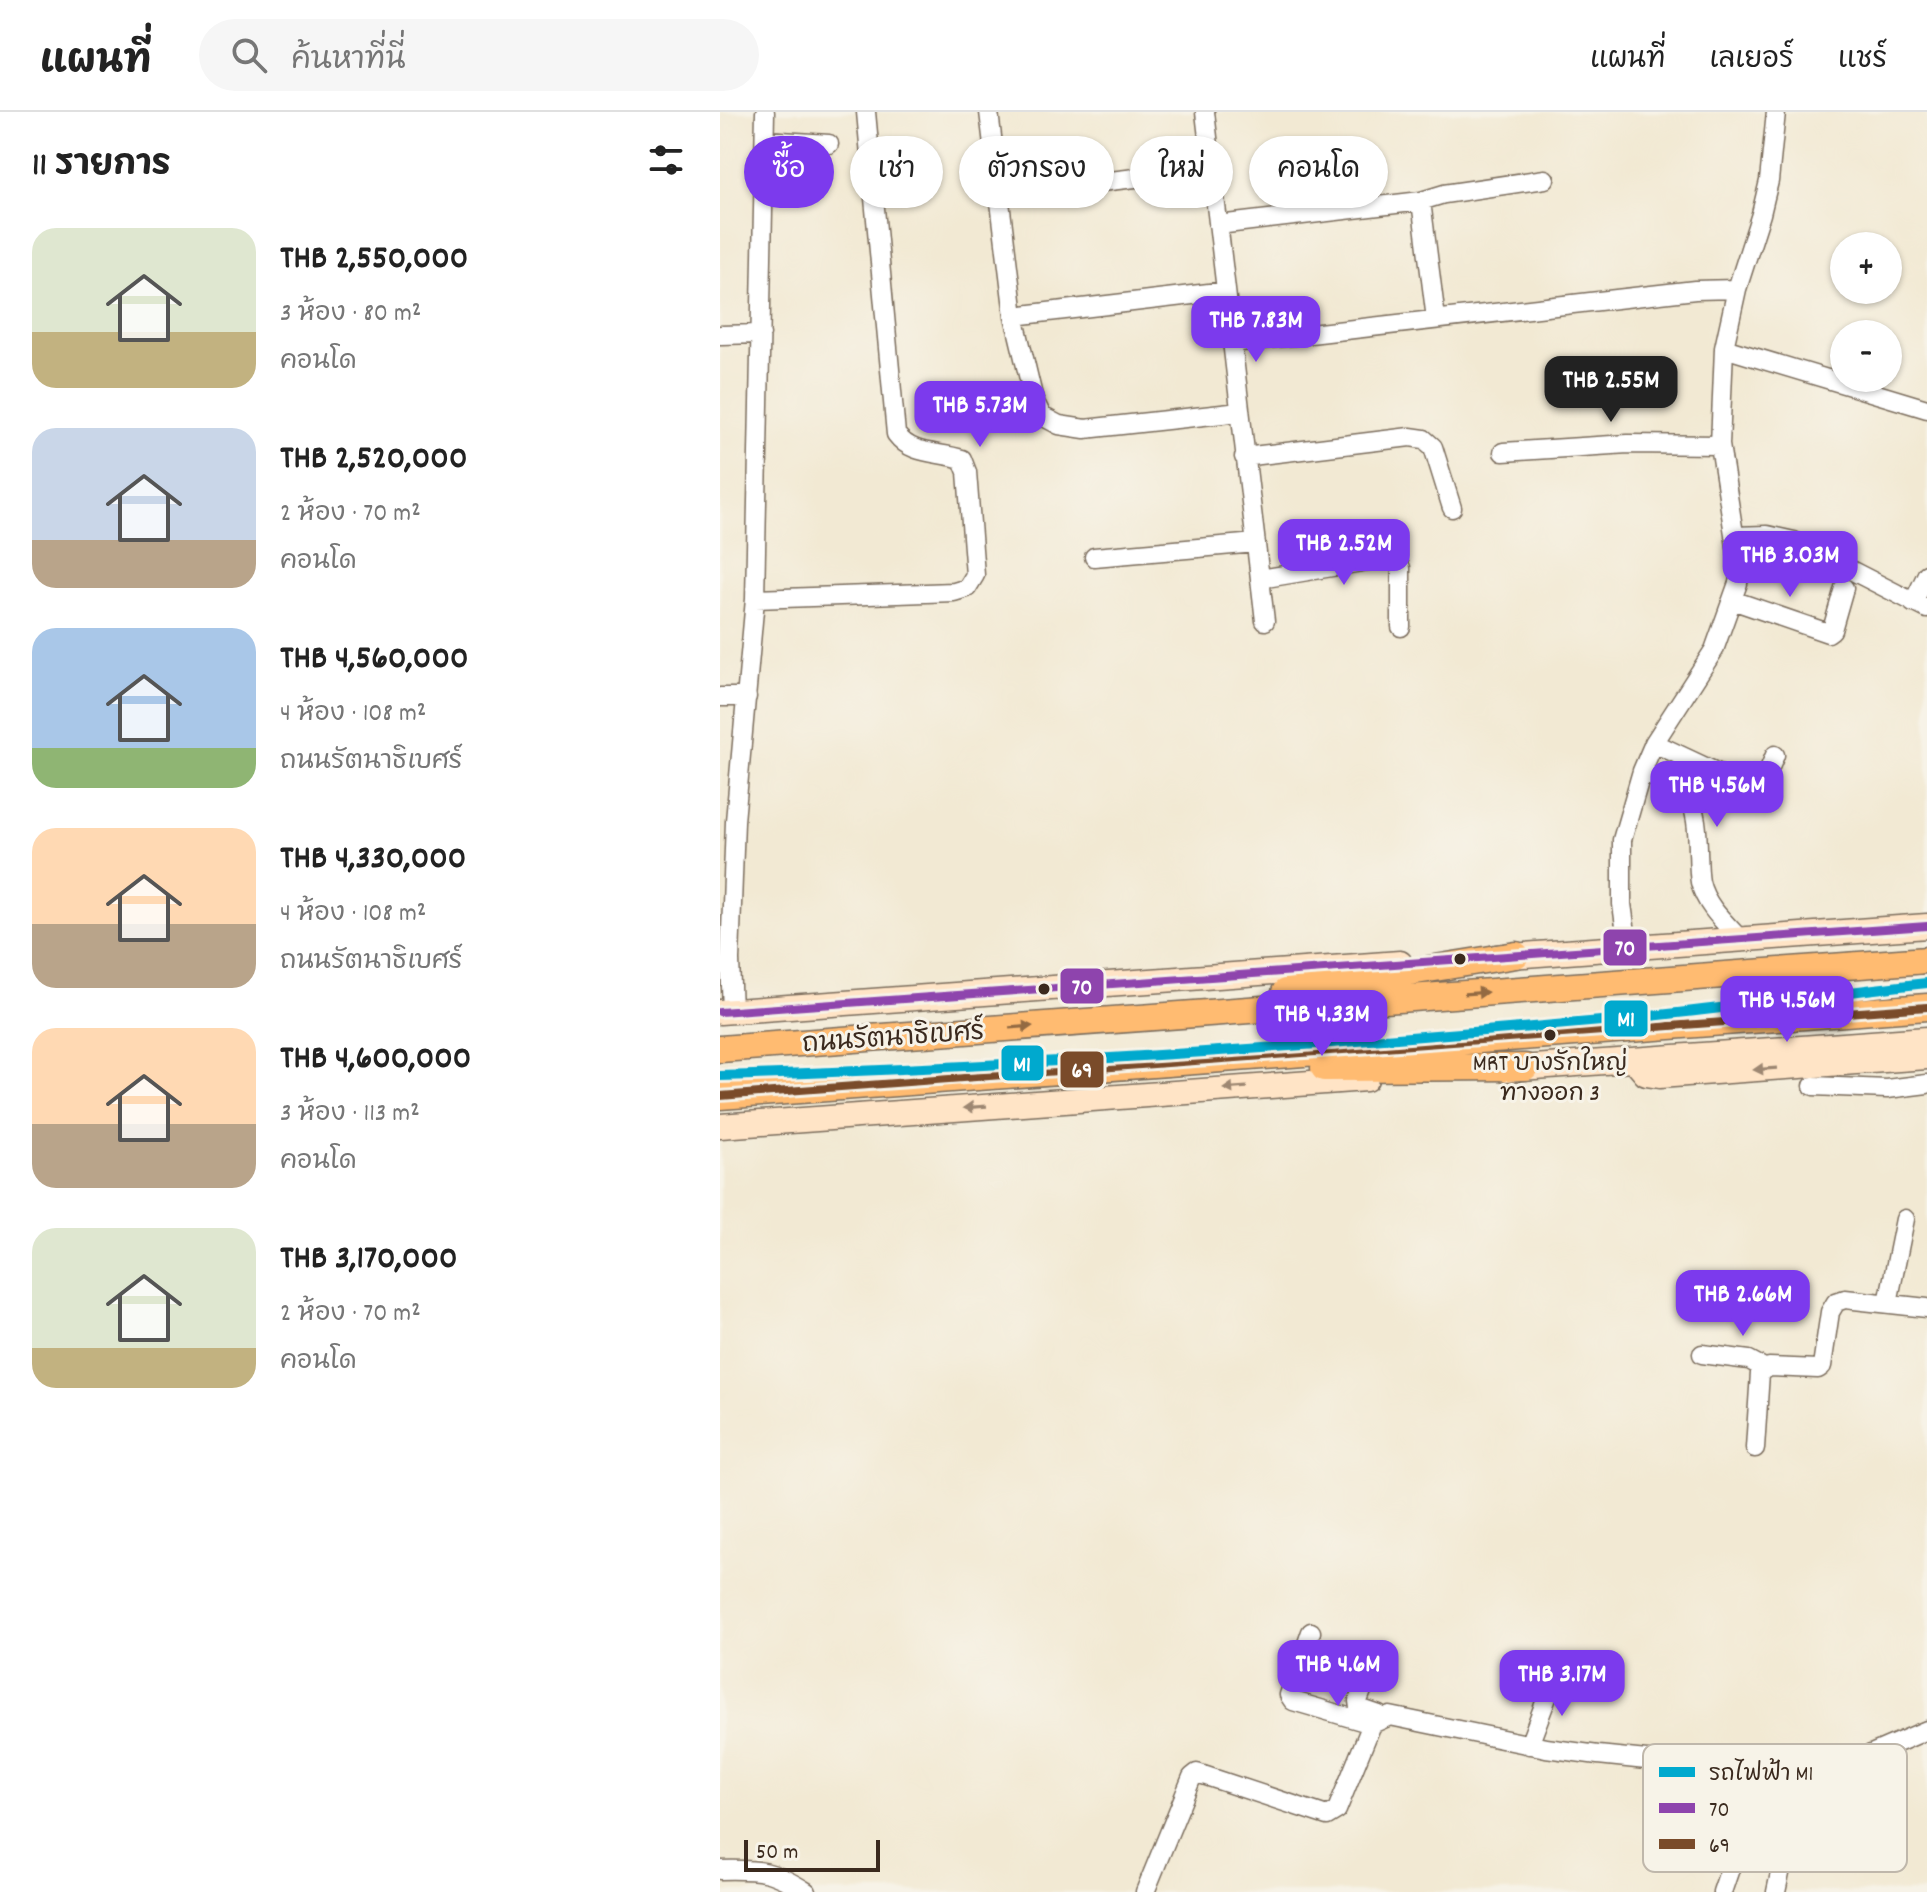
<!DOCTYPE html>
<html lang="th">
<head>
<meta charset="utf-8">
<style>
  :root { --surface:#fff; --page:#f6f6f6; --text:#222; --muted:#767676; --line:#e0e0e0; --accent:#7c3aed }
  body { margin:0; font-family:Dekko,"Playpen Sans Thai",sans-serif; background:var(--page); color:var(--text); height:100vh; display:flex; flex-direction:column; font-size:30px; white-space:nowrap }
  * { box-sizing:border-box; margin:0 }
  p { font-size:26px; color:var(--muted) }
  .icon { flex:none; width:44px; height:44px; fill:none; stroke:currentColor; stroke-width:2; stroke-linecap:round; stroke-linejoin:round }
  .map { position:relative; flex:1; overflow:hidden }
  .side { display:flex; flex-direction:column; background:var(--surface); width:720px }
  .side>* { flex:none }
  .top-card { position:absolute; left:24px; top:24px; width:760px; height:72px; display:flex; gap:16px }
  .tools { position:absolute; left:1110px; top:120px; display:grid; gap:16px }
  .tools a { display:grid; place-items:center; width:72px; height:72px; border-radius:50%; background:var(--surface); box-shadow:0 2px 6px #0004; font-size:40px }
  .scale { position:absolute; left:24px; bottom:20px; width:136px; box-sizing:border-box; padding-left:8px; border:4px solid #3b2a1e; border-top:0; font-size:22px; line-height:28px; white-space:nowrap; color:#3b2a1e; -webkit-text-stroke:6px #f7f3e8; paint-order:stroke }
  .price { position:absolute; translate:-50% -68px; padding:0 18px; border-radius:16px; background:var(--accent); color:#fff; font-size:26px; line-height:52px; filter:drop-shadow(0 2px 4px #0008) }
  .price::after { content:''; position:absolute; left:50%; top:48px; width:24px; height:18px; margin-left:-12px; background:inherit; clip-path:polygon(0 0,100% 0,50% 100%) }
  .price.active { background:#222; color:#fff }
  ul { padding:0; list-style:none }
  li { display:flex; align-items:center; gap:24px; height:200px; padding:0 32px }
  li span { display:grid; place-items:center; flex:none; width:224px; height:160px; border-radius:24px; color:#555 }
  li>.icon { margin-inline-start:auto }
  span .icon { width:96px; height:96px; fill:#fffc; stroke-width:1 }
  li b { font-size:34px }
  h2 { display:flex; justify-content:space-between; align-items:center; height:96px; padding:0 32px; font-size:34px }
  .pill { padding:0 28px; border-radius:36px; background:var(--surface); box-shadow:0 2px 6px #0004; font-size:28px; line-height:72px }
  .pill.active { background:var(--accent); color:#fff }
  header { display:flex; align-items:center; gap:48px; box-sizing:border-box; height:112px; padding:0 40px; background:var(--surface); border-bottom:2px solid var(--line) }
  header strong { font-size:38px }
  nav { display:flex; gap:44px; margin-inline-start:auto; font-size:28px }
  .search { width:560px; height:72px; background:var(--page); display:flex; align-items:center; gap:20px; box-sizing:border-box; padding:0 28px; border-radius:44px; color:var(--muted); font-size:30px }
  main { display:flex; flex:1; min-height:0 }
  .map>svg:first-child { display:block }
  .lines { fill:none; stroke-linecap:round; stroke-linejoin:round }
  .street-casing { stroke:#7b6d5d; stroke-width:21 }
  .secondary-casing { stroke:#7b6d5d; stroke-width:27 }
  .primary-casing { stroke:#7b6d5d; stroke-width:29 }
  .street { stroke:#fff; stroke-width:18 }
  .secondary { stroke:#ffe4c6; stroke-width:24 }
  .primary { stroke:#ffbb71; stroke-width:26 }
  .bus-1-casing { stroke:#f7f3e8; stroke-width:14 }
  .bus-2-casing { stroke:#f7f3e8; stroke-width:14 }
  .bus-1 { stroke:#8e44ad; stroke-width:8 }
  .bus-2 { stroke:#7a4b2a; stroke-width:8 }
  .metro-1-casing { stroke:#f7f3e8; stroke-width:16 }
  .metro-1 { stroke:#00a9ce; stroke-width:10 }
  .oneway { fill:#936b43 }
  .oneway2 { fill:#9d8772 }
  .bus-dot { fill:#3b2a1e; stroke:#f7f3e8; stroke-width:3 }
  .labels { text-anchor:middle; stroke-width:6; stroke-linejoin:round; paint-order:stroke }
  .bus-label { font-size:24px; fill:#3b2a1e; stroke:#f7f3e8 }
  .street-label { font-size:26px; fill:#3b2a1e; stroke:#f7f3e8 }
  .key { fill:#f7f3e8; stroke:#bfb7ab; stroke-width:2 }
  .key-label { font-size:22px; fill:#3b2a1e }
  .line-badge { stroke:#f7f3e8; stroke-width:3 }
  .badge-label { font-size:22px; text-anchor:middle; font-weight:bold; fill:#fff }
</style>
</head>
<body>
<header>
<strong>แผนที่</strong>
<div class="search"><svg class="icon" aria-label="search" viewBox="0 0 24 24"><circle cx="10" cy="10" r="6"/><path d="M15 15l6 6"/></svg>ค้นหาที่นี่</div>
<nav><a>แผนที่</a><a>เลเยอร์</a><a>แชร์</a></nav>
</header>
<main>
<section class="side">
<h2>11 รายการ<svg class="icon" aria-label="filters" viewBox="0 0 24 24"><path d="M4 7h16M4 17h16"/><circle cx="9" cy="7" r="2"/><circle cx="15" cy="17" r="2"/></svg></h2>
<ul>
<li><span style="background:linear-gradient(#dfe7d0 65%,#c2b280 0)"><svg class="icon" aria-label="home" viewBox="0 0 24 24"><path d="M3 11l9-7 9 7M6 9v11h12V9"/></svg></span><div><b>THB 2,550,000</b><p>3 ห้อง · 80 m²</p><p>คอนโด</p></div></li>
<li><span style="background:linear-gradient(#c9d6e8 70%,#b9a48a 0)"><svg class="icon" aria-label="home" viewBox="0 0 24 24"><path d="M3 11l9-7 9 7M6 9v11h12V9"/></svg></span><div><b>THB 2,520,000</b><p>2 ห้อง · 70 m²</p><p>คอนโด</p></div></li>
<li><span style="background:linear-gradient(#a9c7e8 75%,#8fb573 0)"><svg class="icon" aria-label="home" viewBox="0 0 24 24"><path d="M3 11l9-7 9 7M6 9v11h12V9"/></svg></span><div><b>THB 4,560,000</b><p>4 ห้อง · 108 m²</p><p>ถนนรัตนาธิเบศร์</p></div></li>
<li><span style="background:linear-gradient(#ffd9b3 60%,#b9a48a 0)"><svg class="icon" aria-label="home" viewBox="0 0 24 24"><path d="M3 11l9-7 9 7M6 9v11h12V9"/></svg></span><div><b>THB 4,330,000</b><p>4 ห้อง · 108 m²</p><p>ถนนรัตนาธิเบศร์</p></div></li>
<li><span style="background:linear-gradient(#ffd9b3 60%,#b9a48a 0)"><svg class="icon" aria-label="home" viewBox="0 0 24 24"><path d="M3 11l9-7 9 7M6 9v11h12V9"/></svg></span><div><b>THB 4,600,000</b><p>3 ห้อง · 113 m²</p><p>คอนโด</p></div></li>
<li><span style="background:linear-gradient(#dfe7d0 75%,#c2b280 0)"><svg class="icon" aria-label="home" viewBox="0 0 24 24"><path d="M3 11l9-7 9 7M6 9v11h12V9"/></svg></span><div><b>THB 3,170,000</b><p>2 ห้อง · 70 m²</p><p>คอนโด</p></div></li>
</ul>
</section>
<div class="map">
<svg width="1207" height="1780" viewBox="0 0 1207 1780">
  <rect width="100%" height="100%" fill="#f7f3e8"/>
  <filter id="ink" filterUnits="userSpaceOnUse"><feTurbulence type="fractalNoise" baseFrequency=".0125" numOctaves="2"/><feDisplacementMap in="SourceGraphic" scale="16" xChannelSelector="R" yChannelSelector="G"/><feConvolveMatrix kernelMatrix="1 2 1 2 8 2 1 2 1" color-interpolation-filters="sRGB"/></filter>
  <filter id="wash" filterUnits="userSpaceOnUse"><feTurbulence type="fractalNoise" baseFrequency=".006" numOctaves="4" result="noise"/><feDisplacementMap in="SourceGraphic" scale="32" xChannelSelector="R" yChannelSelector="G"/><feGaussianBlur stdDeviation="1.8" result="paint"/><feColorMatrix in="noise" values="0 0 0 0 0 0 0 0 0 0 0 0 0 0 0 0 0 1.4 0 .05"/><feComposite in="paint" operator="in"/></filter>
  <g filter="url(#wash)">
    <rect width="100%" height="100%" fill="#f2e9d3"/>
  </g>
  <g filter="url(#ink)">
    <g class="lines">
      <defs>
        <path id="street" d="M 269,0 L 294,204 L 314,288 L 322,304 L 339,313 L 365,317 L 520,300
          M 485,0 L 545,509
          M 45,28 L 109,32
          M 279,82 L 492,57
          M 701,89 L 716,207
          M 498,113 L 701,89 L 724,82 L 825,67
          M 294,204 L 506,179
          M 0,223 L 41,222
          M 512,231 L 975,178 L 1017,177
          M 1004,236 L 1207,297
          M 783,340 L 908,332 L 1000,333
          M 524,345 L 690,325 L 704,327 L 713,335 L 732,396
          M 1014,424 L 1047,423 L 1074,429 L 1207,497
          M 374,445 L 536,431
          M 540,467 L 666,446 L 677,448 L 681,456 L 681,515
          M 35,487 L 234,480 L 247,476 L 255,463 L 247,360 L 242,347 C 218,339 192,344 176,322 L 146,0
          M 1012,488 L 1108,521 L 1112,518 L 1124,476
          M 1193,491 L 1207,462
          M 0,585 L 27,585
          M 934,631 L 1026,674 C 1046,674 1048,659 1055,643
          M 922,659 C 936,666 955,673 966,684 C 982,699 976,749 980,770 C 985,793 1005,811 1020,827
          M 908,835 L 902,792 L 902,728 L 922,659 L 934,631 L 994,538 L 1018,471 L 1020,460 L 1000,333 L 1004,236 L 1017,177 L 1041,102 L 1049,69 L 1056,0
          M 12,899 L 10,848 L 15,709 L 35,487 L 45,0
          M 1093,974 L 1167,977 L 1207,972
          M 1168,1191 L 1185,1107
          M 982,1242 L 1029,1248 L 1044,1256
          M 1035,1336 L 1040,1261 L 1049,1255 L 1098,1257 L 1102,1254 L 1110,1200 L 1116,1190 L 1125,1187 L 1207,1196
          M 591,1520 L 569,1583 L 573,1589 L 652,1612
          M 653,1551 L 638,1589 L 639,1596 L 659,1603
          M 809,1633 L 835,1564
          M 0,1758 C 41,1757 52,1758 87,1780
          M 425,1780 L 472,1665 L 477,1661 L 607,1704 L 617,1698 L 652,1612 L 670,1604 L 826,1636 L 878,1643 L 1043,1660 L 1078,1658
          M 1002,1780 L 1043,1660
          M 1056,1780 L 1074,1696 L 1078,1658 L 1112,1659 L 1207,1618"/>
        <path id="secondary" d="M 776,845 L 1207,814
          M 0,900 L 680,851
          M 914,948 L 926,962 L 939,964 L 1207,945
          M 786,957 L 1207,927
          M 0,1014 L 646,967"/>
        <path id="primary" d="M 565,880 L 796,843
          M 0,937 L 1207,848
          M 604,956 L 805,955
          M 0,984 L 1207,895"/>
      </defs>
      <use href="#street" class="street-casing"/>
      <use href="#secondary" class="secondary-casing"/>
      <use href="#primary" class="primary-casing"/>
      <use href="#street" class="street"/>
      <use href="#secondary" class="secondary"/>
      <use href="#primary" class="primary"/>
      <defs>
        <path id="bus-1" d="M 0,900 L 1207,814"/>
        <path id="bus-2" d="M 0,984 L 1207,895"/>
      </defs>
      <use href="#bus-1" class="bus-1-casing"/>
      <use href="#bus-2" class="bus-2-casing"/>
      <use href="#bus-1" class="bus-1"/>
      <use href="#bus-2" class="bus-2"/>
      <defs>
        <path id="metro-1" d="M 0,964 C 294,955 588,935 881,909 C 990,899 1098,883 1207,871"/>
      </defs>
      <use href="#metro-1" class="metro-1-casing"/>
      <use href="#metro-1" class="metro-1"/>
    </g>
    <defs><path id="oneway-solid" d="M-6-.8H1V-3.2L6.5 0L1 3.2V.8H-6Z" transform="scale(2)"/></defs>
    <g class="oneway">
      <use href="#oneway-solid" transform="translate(756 881) rotate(-4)"/>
      <use href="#oneway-solid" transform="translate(301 915) rotate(-4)"/>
    </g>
    <g class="oneway2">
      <use href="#oneway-solid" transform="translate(1045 957) rotate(176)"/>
      <use href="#oneway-solid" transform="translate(515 976) rotate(176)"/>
      <use href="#oneway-solid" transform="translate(255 995) rotate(176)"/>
    </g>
  </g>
  <g class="bus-dot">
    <circle cx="740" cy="847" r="7"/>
    <circle cx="324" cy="877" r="7"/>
    <circle cx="830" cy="923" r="7"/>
  </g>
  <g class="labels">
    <g class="bus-label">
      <text x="830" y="958">MRT บางรักใหญ่<tspan x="830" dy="30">ทางออก 3</tspan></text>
    </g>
    <g class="street-label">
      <text transform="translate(173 924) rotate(-4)" y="9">ถนนรัตนาธิเบศร์</text>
    </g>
  </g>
  <rect x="923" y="1632" width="264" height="128" rx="12" class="key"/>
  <rect x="939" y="1655" width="36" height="10" fill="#00a9ce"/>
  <rect x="939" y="1691" width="36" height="10" fill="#8e44ad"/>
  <rect x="939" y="1727" width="36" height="10" fill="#7a4b2a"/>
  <g class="key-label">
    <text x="989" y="1668">รถไฟฟ้า M1</text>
    <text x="989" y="1704">70</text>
    <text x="989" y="1740">69</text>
  </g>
  <g class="line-badge">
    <rect x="882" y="816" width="46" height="39" rx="8" fill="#8e44ad"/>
    <rect x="339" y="855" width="46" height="38" rx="8" fill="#8e44ad"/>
    <rect x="883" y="887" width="46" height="39" rx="8" fill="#00a9ce"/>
    <rect x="280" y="932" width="45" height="38" rx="8" fill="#00a9ce"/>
    <rect x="339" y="938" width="46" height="39" rx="8" fill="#7a4b2a"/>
  </g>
  <g class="badge-label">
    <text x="905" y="843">70</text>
    <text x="362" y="882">70</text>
    <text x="906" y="914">M1</text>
    <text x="302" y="959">M1</text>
    <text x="362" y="965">69</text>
  </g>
</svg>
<div class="tools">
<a>+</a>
<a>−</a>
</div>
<div class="scale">50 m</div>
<b class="price" style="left:536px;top:252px">THB 7.83M</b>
<b class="price active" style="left:891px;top:312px">THB 2.55M</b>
<b class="price" style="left:260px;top:337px">THB 5.73M</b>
<b class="price" style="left:624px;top:475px">THB 2.52M</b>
<b class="price" style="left:1070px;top:487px">THB 3.03M</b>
<b class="price" style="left:997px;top:717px">THB 4.56M</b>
<b class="price" style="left:1067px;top:932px">THB 4.56M</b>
<b class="price" style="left:602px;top:946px">THB 4.33M</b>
<b class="price" style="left:1023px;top:1226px">THB 2.66M</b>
<b class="price" style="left:618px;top:1596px">THB 4.6M</b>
<b class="price" style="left:842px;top:1606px">THB 3.17M</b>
<div class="top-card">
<a class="pill active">ซื้อ</a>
<a class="pill">เช่า</a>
<a class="pill">ตัวกรอง</a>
<a class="pill">ใหม่</a>
<a class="pill">คอนโด</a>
</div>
</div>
</main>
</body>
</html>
